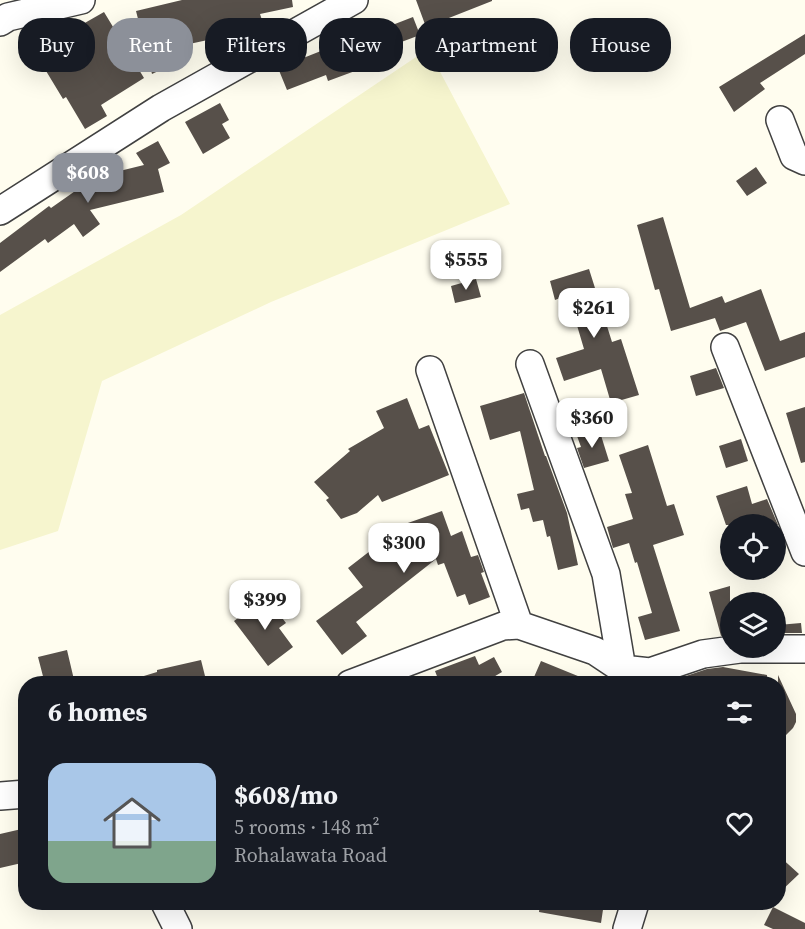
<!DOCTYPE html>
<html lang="en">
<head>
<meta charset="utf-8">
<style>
  :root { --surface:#171b24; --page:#20242c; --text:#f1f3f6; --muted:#9ea1a6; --accent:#8c9099 }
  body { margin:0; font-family:"Source Serif 4",serif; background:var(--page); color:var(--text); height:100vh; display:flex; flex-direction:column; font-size:22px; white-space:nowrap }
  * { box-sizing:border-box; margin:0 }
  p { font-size:20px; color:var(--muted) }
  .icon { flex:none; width:33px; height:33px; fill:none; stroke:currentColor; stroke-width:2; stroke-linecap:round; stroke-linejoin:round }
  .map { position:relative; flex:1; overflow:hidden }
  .side { position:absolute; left:18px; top:676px; width:768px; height:234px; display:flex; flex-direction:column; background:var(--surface); border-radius:24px; box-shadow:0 6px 24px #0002 }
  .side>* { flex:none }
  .top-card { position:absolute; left:18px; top:18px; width:770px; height:54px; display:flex; gap:12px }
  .buttons { position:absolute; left:720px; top:514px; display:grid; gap:12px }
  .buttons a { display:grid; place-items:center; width:66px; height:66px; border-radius:50%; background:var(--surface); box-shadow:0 6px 24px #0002; font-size:30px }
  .price { position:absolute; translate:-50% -51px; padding:0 14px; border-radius:12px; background:#fff; color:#222; font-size:20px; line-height:39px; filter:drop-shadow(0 2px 3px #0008) }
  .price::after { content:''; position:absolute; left:50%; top:36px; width:18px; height:14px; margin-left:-9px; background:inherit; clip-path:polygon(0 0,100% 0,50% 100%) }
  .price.on { background:var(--accent); color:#fff }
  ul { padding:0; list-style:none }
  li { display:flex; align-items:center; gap:18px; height:150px; padding:0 30px }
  li span { display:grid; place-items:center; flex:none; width:168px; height:120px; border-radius:18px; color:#555 }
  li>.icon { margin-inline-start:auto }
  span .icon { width:72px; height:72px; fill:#fffc; stroke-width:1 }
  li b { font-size:26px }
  h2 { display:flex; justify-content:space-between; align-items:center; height:72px; padding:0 30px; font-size:26px }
  .tag { padding:0 21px; border-radius:24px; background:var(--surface); box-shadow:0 6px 24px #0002; font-size:21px; line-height:54px }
  .tag.on { background:var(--accent); color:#fff }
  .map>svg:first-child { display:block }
  .farmland { fill:#f6f5ce }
  .building { fill:#57504a }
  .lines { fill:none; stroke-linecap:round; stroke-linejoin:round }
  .minor-casing { stroke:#414141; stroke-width:30 }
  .minor { stroke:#fff; stroke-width:27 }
</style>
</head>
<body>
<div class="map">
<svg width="805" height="929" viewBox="0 0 805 929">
  <rect width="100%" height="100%" fill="#fffdef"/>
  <path class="farmland" d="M 428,49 L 510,204 L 271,302 L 102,381 L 58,531 L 0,550 L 0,315 L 181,215 Z"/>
  <path class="building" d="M 182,0 L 292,0 L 293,7 L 260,14 L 262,20 L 215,31 L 217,38 L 180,46 L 186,58 L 152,74 L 136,11 Z
    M 416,0 L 492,0 L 492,1 L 426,27 Z
    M 104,12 L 144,78 L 101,105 L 107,116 L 85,129 L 66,97 L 63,99 L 40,61 L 45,59 L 36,42 L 58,29 L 62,36 Z
    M 413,17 L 420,35 L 388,47 L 382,29 Z
    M 805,34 L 805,54 L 760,83 L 765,89 L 734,112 L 719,87 Z
    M 331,47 L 334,54 L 347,50 L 355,71 L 328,81 L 326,75 L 287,90 L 278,68 Z
    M 220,103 L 229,120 L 222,124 L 230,138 L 203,154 L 185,122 Z
    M 158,141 L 170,163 L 158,169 L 164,192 L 90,210 L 100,224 L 83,237 L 74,224 L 48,243 L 45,239 L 0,272 L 0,243 L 49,206 L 51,208 L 88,182 L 87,179 L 144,165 L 136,153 Z
    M 756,167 L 767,183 L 747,196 L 736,181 Z
    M 663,217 L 690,308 L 722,296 L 725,303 L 761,289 L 780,341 L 805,332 L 805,357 L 765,371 L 746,322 L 720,331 L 715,318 L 671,331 L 659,289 L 655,290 L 637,225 Z
    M 589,269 L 612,342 L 621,339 L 639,395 L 611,403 L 601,369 L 564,381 L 556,358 L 584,349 L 568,295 L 555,300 L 550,281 Z
    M 476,279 L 481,297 L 455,303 L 451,286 Z
    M 716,368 L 724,388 L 696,396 L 690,376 Z
    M 524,393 L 545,456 L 546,456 L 567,513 L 578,565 L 558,570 L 550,536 L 547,537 L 543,520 L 533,522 L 529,508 L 521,510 L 517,494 L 534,490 L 520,431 L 490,440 L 480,406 Z
    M 407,398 L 419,429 L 429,425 L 449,475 L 382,502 L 378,495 L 357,513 L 341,519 L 326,500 L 329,498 L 314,482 L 350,451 L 348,449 L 384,428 L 376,411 Z
    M 805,407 L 805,462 L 801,463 L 786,413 Z
    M 599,429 L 609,461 L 584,468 L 577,448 L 581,447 L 577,436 Z
    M 741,439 L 748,461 L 726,468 L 719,446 Z
    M 648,445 L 667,506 L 674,504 L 684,535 L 653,545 L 680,631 L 645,640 L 638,617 L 652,613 L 637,562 L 635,563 L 629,543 L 613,548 L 607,527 L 633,519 L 625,494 L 632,493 L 619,455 Z
    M 747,486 L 752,504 L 767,499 L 778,525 L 726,525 L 716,496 Z
    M 442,511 L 451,536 L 462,531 L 471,557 L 478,555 L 484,572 L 481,573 L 490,597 L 469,605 L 465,594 L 457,597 L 444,563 L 438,565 L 436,559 L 356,622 L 367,636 L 342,655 L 316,621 L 363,587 L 348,568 L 405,524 Z
    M 730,586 L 730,634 L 721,636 L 709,592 Z
    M 266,597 L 286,623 L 279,628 L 293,647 L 268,666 L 234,621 Z
    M 801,623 L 802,633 L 778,633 L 778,625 Z
    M 67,650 L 75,684 L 45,684 L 38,657 Z
    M 475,656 L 479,665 L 494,657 L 502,672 L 485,682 L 486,684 L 440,684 L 435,671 Z
    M 201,660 L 206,680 L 190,684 L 135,684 L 134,679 L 157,672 L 157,670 Z
    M 541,661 L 595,683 L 595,684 L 531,684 Z
    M 723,667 L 767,675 L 767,684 L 672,684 L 671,681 L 707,669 Z
    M 778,675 L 796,714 L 796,722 L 793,728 L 778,743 Z
    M 26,828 L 26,862 L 0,868 L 0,834 Z
    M 778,855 L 799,874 L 778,894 Z
    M 540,903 L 604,903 L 601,923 L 539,912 Z
    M 773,907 L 805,923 L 805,929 L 773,929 L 764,925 Z"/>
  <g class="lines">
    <defs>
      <path id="minor" d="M 0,22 L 8,17 L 81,0
        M 780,120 L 794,156 L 805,161
        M 0,211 L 161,108 L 354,0
        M 725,347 L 805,552
        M 530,364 L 606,574 L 622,669
        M 430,370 L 519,625
        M 350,684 L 503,626 L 519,625 L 595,651 L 622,669 L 650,672 L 703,654 L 740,649 L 805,649
        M 0,796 L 26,794
        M 165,903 L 178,929
        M 627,929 L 635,903"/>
    </defs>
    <use href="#minor" class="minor-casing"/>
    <use href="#minor" class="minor"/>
  </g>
</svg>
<div class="buttons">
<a><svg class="icon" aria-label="locate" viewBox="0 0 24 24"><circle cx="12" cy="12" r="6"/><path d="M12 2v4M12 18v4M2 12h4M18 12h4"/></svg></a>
<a><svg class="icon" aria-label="layers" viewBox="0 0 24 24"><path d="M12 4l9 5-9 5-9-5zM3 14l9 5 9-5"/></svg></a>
</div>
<b class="price on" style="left:88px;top:204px">$608</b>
<b class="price" style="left:466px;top:291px">$555</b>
<b class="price" style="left:594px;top:339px">$261</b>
<b class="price" style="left:592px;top:449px">$360</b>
<b class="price" style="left:404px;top:574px">$300</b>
<b class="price" style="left:265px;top:631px">$399</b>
<div class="top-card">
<a class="tag">Buy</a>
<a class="tag on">Rent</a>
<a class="tag">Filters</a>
<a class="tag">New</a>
<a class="tag">Apartment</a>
<a class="tag">House</a>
</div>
<section class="side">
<h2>6 homes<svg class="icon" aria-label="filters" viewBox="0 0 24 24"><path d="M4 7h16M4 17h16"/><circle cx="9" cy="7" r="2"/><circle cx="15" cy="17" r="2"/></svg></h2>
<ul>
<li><span style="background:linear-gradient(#a9c7e8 65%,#7fa58c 0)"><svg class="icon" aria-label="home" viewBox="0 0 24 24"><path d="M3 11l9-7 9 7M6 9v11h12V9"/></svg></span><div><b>$608/mo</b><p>5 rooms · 148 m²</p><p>Rohalawata Road</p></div><svg class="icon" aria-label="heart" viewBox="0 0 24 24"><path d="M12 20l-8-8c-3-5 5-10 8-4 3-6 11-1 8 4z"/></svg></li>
</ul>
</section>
</div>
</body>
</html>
